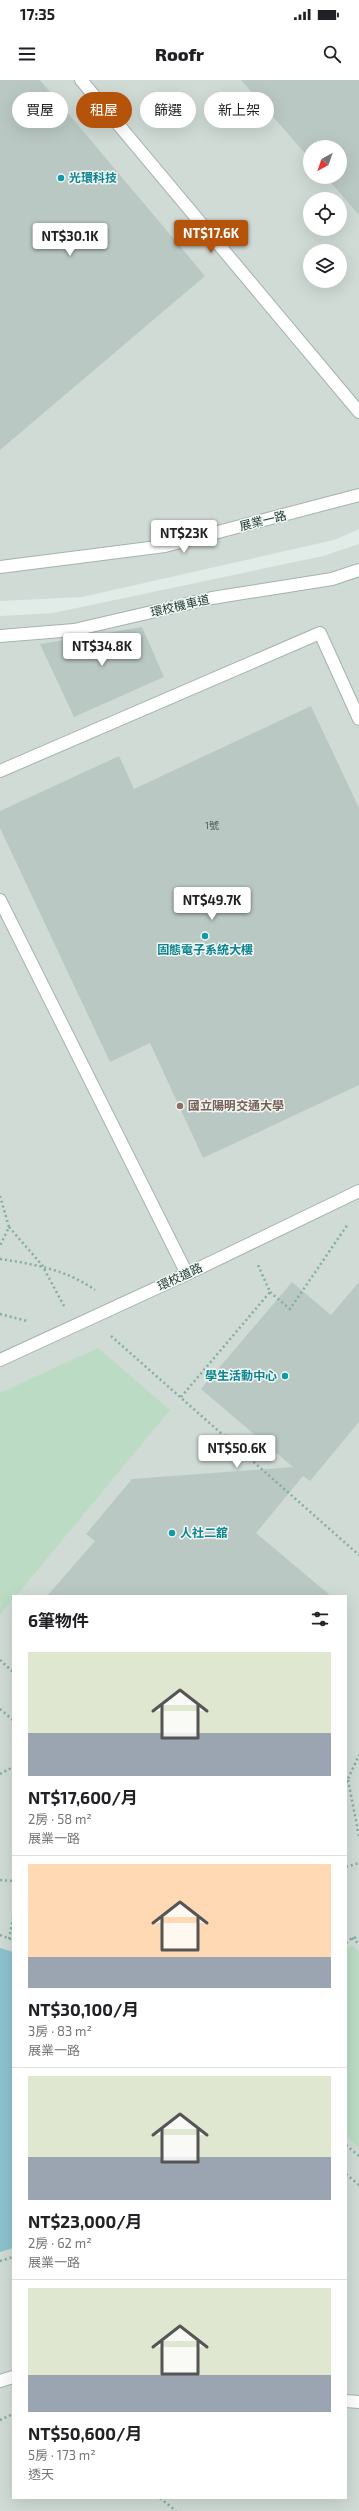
<!DOCTYPE html>
<html lang="zh-TW">
<head>
<meta charset="utf-8">
<style>
  :root { --surface:#fff; --page:#f2f2f2; --text:#202124; --muted:#757577; --line:#e0e0e0; --accent:#b45309 }
  body { margin:0; font-family:"Exo 2","Noto Sans TC",sans-serif; background:var(--page); color:var(--text); height:100vh; display:flex; flex-direction:column; font-size:15px; white-space:nowrap }
  * { box-sizing:border-box; margin:0 }
  p { font-size:13px; color:var(--muted) }
  .icon { flex:none; width:22px; height:22px; fill:none; stroke:currentColor; stroke-width:2; stroke-linecap:round; stroke-linejoin:round }
  .map { position:relative; flex:1; overflow:hidden }
  .side { position:absolute; left:12px; top:1515px; width:335px; height:904px; display:flex; flex-direction:column; background:var(--surface); border-radius:0px; box-shadow:0 4px 16px #0002 }
  .side>* { flex:none }
  .guide { position:absolute; left:12px; top:12px; width:335px; height:36px; display:flex; gap:8px }
  .needle { width:26px; rotate:220deg }
  .tools { position:absolute; left:303px; top:60px; display:grid; gap:8px }
  .tools a { display:grid; place-items:center; width:44px; height:44px; border-radius:50%; background:var(--surface); box-shadow:0 4px 16px #0002; font-size:20px }
  .price { position:absolute; translate:-50% -34px; padding:0 9px; border-radius:4px; background:#fff; color:#222; font-size:13px; line-height:26px; filter:drop-shadow(0 1px 2px #0008) }
  .price::after { content:''; position:absolute; left:50%; top:24px; width:12px; height:9px; margin-left:-6px; background:inherit; clip-path:polygon(0 0,100% 0,50% 100%) }
  .price.active { background:var(--accent); color:#fff }
  ul { padding:0; list-style:none }
  li { display:grid; align-content:center; gap:8px; height:212px; padding:0 16px }
  li+li { border-top:1px solid var(--line) }
  li span { display:grid; place-items:center; height:124px; border-radius:0px; color:#555 }
  li>.icon { margin-inline-start:auto }
  span .icon { width:72px; height:72px; fill:#fffc; stroke-width:1 }
  li b { font-size:17px }
  h2 { display:flex; justify-content:space-between; align-items:center; height:48px; padding:0 16px; font-size:17px }
  .pill { padding:0 14px; border-radius:18px; background:var(--surface); box-shadow:0 4px 16px #0002; font-size:14px; line-height:36px }
  .pill.active { background:var(--accent); color:#fff }
  .status { display:flex; justify-content:space-between; align-items:center; height:28px; padding:0 20px; background:var(--surface); direction:ltr }
  .status svg { height:11px; fill:currentColor }
  header { display:flex; justify-content:space-between; align-items:center; height:52px; padding:0 16px; background:var(--surface); font-size:18px; font-weight:800 }
  .map>svg:first-child { display:block }
  .built { fill:#d0dbd6; fill-rule:evenodd }
  .green { fill:#bbdbc4 }
  .water { fill:#8cc2cd }
  .building { fill:#bac8c3 }
  .lines { fill:none; stroke-linecap:round; stroke-linejoin:round }
  .service-casing { stroke:#a4b3ae; stroke-width:14 }
  .minor-casing { stroke:#a4b3ae; stroke-width:14 }
  .path { stroke:#83ada0; stroke-width:2.5; stroke-dasharray:2 3; stroke-linecap:butt }
  .service { stroke:#fff; stroke-width:12 }
  .minor { stroke:#fff; stroke-width:12 }
  .culture-dot { fill:#0f9aa8; stroke:#f2f8f5; stroke-width:1.5 }
  .education-dot { fill:#8d6e63; stroke:#f2f8f5; stroke-width:1.5 }
  .labels { text-anchor:middle; stroke-width:3; stroke-linejoin:round; paint-order:stroke }
  .number-label { font-size:10px; fill:#495e58 }
  .culture-label { font-size:12px; font-weight:bold; fill:#0d838f; stroke:#f2f8f5; text-anchor:start }
  .street-label { font-size:12px; fill:#233b35; stroke:#f2f8f5 }
  .education-label { font-size:12px; font-weight:bold; fill:#785e54; stroke:#f2f8f5; text-anchor:start }
</style>
</head>
<body>
<div class="status"><b>17:35</b><svg viewBox="0 0 49 12"><path d="M0 12V9h3v3zM5 12V6h3v6zM10 12V3h3v9zM15 12V0h3v12zM26 1h20v11H26zM47 4h2v5h-2z"/></svg></div>
<header><svg class="icon" aria-label="menu" viewBox="0 0 24 24"><path d="M4 6h16M4 12h16M4 18h16"/></svg>Roofr<svg class="icon" aria-label="search" viewBox="0 0 24 24"><circle cx="10" cy="10" r="6"/><path d="M15 15l6 6"/></svg></header>
<div class="map">
<svg width="359" height="2431" viewBox="0 0 359 2431">
  <rect width="100%" height="100%" fill="#e1ebe7"/>
  <path class="built" d="M 0,0 L 359,0 L 359,449 L 334,460 L 82,517 L 0,521 ZM 310,67 L 340,67 L 340,97 L 310,97 ZM 310,119 L 340,119 L 340,149 L 310,149 ZM 310,171 L 340,171 L 340,201 L 310,201 Z
    M 359,464 L 359,2431 L 0,2431 L 0,536 L 53,533 L 323,476 ZM 13,1516 L 346,1516 L 346,2418 L 13,2418 Z"/>
  <path class="green" d="M 98,1268 L 170,1330 L 16,1516 L 13,1516 L 13,1519 L 0,1535 L 0,1313 Z
    M 352,1866 L 359,1872 L 359,2068 L 346,2056 L 346,1869 Z"/>
  <path class="water" d="M 0,1868 L 13,1872 L 13,2168 L 0,2172 Z"/>
  <path class="building" d="M 0,0 L 40,0 L 205,196 L 0,370 Z
    M 241,0 L 359,0 L 359,135 L 326,97 L 340,97 L 340,67 L 310,67 L 310,79 Z
    M 142,547 L 164,597 L 74,637 L 40,564 Z
    M 311,626 L 359,728 L 359,1005 L 203,1078 L 150,963 L 110,982 L 0,748 L 0,731 L 119,676 L 134,709 Z
    M 292,1202 L 331,1235 L 359,1202 L 359,1342 L 310,1401 L 303,1396 L 256,1453 L 331,1516 L 47,1516 L 95,1461 L 86,1454 L 132,1399 L 293,1387 L 201,1309 Z"/>
  <g class="lines">
    <defs>
      <path id="service" d="M 0,556 L 74,550 L 212,518 L 332,499 L 359,490
        M 0,691 L 320,553 L 359,639
        M 0,820 L 187,1194
        M 0,1280 L 187,1194 L 359,1111
        M 0,2301 L 13,2297
        M 346,2321 L 359,2322"/>
      <path id="minor" d="M 81,0 L 359,332
        M 0,487 L 165,466 L 359,415"/>
    </defs>
    <use href="#service" class="service-casing"/>
    <use href="#minor" class="minor-casing"/>
    <path class="path" d="M 0,1116 L 9,1147 L 0,1166
      M 9,1147 L 42,1185 L 64,1226
      M 0,1179 C 34,1184 67,1190 95,1210
      M 270,1212 L 290,1229 L 348,1144
      M 0,1234 L 27,1241
      M 111,1256 L 359,1475
      M 181,1317 L 270,1212 L 258,1185
      M 0,1580 L 13,1592
      M 0,1629 L 13,1640
      M 0,1694 L 13,1687
      M 348,1700 L 359,1756
      M 346,1703 L 359,1675
      M 346,1787 L 359,1783
      M 0,1800 L 13,1801
      M 0,1855 L 13,1860
      M 352,1858 L 359,1864
      M 9,1859 L 13,1838
      M 346,1863 L 352,1858 L 359,1857
      M 346,2065 L 359,2076
      M 346,2094 L 359,2105
      M 0,2181 L 13,2177
      M 0,2340 L 13,2334
      M 160,2418 L 176,2431"/>
    <use href="#service" class="service"/>
    <use href="#minor" class="minor"/>
  </g>
  <g class="culture-dot">
    <circle cx="61" cy="98" r="4"/>
    <circle cx="205" cy="856" r="4"/>
    <circle cx="285" cy="1296" r="4"/>
    <circle cx="172" cy="1453" r="4"/>
  </g>
  <circle class="education-dot" cx="180" cy="1026" r="4"/>
  <g class="labels">
    <g class="number-label">
      <text x="212" y="749">1號</text>
    </g>
    <g class="culture-label">
      <text x="69" y="102">光環科技</text>
      <text x="205" y="874" text-anchor="middle">固態電子系統大樓</text>
      <text x="277" y="1300" text-anchor="end">學生活動中心</text>
      <text x="180" y="1457">人社二舘</text>
    </g>
    <g class="street-label">
      <text transform="translate(263 441) rotate(-14)" y="4">展業一路</text>
      <text transform="translate(180 526) rotate(-13)" y="4">環校機車道</text>
      <text transform="translate(180 1197) rotate(-25)" y="4">環校道路</text>
    </g>
    <g class="education-label">
      <text x="188" y="1030">國立陽明交通大學</text>
    </g>
  </g>
</svg>
<div class="tools">
<a><svg class="needle" viewBox="-14 -14 28 28"><path d="M0-13l5 13h-10z" fill="#e53935"/><path d="M0 13l5-13h-10z" fill="#757577"/></svg></a>
<a><svg class="icon" aria-label="locate" viewBox="0 0 24 24"><circle cx="12" cy="12" r="6"/><path d="M12 2v4M12 18v4M2 12h4M18 12h4"/></svg></a>
<a><svg class="icon" aria-label="layers" viewBox="0 0 24 24"><path d="M12 4l9 5-9 5-9-5zM3 14l9 5 9-5"/></svg></a>
</div>
<b class="price active" style="left:211px;top:174px">NT$17.6K</b>
<b class="price" style="left:70px;top:177px">NT$30.1K</b>
<b class="price" style="left:184px;top:474px">NT$23K</b>
<b class="price" style="left:102px;top:587px">NT$34.8K</b>
<b class="price" style="left:212px;top:841px">NT$49.7K</b>
<b class="price" style="left:237px;top:1389px">NT$50.6K</b>
<div class="guide">
<a class="pill">買屋</a>
<a class="pill active">租屋</a>
<a class="pill">篩選</a>
<a class="pill">新上架</a>
</div>
<section class="side">
<h2>6筆物件<svg class="icon" aria-label="filters" viewBox="0 0 24 24"><path d="M4 7h16M4 17h16"/><circle cx="9" cy="7" r="2"/><circle cx="15" cy="17" r="2"/></svg></h2>
<ul>
<li><span style="background:linear-gradient(#dfe7d0 65%,#9aa5b1 0)"><svg class="icon" aria-label="home" viewBox="0 0 24 24"><path d="M3 11l9-7 9 7M6 9v11h12V9"/></svg></span><div><b>NT$17,600/月</b><p>2房 · 58 m²</p><p>展業一路</p></div></li>
<li><span style="background:linear-gradient(#ffd9b3 75%,#9aa5b1 0)"><svg class="icon" aria-label="home" viewBox="0 0 24 24"><path d="M3 11l9-7 9 7M6 9v11h12V9"/></svg></span><div><b>NT$30,100/月</b><p>3房 · 83 m²</p><p>展業一路</p></div></li>
<li><span style="background:linear-gradient(#dfe7d0 65%,#9aa5b1 0)"><svg class="icon" aria-label="home" viewBox="0 0 24 24"><path d="M3 11l9-7 9 7M6 9v11h12V9"/></svg></span><div><b>NT$23,000/月</b><p>2房 · 62 m²</p><p>展業一路</p></div></li>
<li><span style="background:linear-gradient(#dfe7d0 70%,#9aa5b1 0)"><svg class="icon" aria-label="home" viewBox="0 0 24 24"><path d="M3 11l9-7 9 7M6 9v11h12V9"/></svg></span><div><b>NT$50,600/月</b><p>5房 · 173 m²</p><p>透天</p></div></li>
</ul>
</section>
</div>
</body>
</html>
